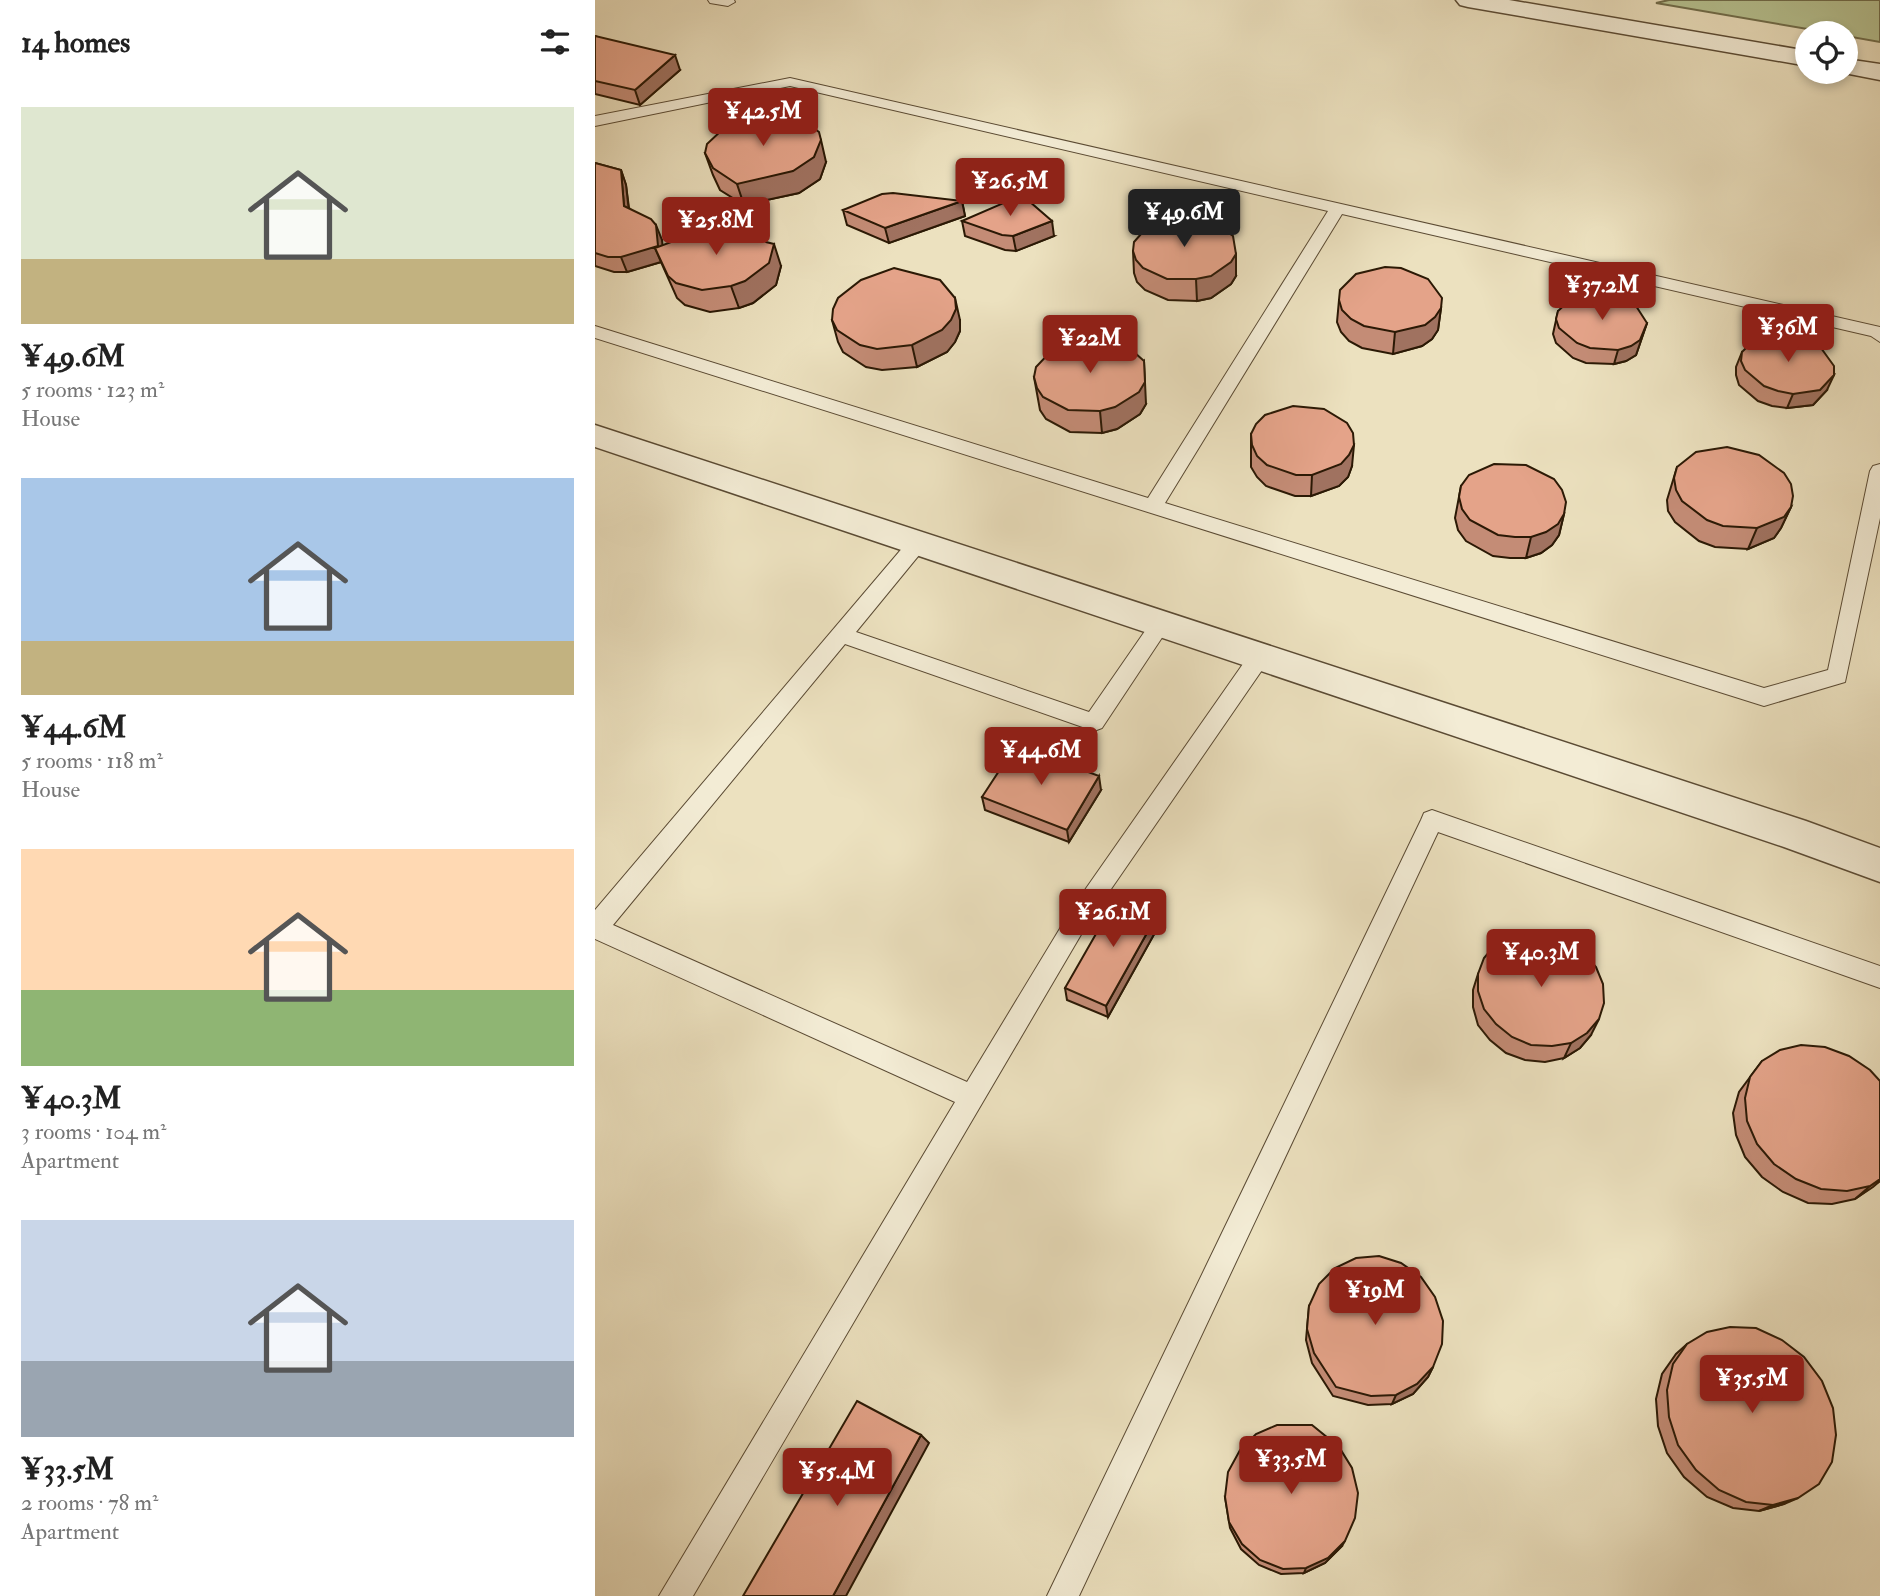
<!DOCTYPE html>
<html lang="en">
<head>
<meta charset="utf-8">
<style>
  :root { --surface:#fff; --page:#f6f6f6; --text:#222; --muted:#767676; --accent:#8f2418 }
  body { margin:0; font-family:"IM FELL Double Pica",serif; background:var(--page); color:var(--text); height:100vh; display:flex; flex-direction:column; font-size:26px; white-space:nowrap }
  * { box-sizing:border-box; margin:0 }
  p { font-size:23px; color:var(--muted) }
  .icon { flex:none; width:38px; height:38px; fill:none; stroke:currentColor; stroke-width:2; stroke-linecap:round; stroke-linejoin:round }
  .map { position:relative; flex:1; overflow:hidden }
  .sheet { display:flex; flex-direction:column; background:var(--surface); width:595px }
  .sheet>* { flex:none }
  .fabs { position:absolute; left:1200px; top:21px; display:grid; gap:14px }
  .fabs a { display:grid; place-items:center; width:63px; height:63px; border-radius:50%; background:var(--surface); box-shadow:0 4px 10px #0003; font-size:35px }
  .price { position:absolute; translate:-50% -60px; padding:0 16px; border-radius:7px; background:var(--accent); color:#fff; font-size:23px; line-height:46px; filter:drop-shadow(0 2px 4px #0008) }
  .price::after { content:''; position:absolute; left:50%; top:42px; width:21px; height:16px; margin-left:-10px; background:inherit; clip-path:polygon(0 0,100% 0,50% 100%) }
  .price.on { background:#222; color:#fff }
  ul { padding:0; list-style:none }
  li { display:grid; align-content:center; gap:14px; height:371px; padding:0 21px }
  li span { display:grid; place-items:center; height:217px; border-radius:0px; color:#555 }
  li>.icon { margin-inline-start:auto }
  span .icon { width:126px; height:126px; fill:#fffc; stroke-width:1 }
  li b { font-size:30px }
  h2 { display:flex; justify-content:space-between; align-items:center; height:84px; padding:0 21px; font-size:30px }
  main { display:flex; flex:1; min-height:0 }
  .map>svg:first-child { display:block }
  .green { fill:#b7c392; stroke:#716e4c; stroke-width:2 }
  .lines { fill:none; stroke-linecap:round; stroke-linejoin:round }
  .service-casing { stroke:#5b4b34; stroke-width:2 }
  .minor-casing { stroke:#5b4b34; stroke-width:3 }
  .tertiary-casing { stroke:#5b4b34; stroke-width:3 }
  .service { fill:#f3ecd5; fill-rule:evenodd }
  .minor { fill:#f3ecd5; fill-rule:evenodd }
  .tertiary { fill:#f3ecd5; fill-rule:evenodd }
  .wall { fill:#c48c76; stroke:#2b1905; stroke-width:2 }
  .shaded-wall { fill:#a07260; stroke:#2b1905; stroke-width:2 }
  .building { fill:#e4a389; stroke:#2b1905; stroke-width:2 }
</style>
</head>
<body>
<main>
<section class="sheet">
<h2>14 homes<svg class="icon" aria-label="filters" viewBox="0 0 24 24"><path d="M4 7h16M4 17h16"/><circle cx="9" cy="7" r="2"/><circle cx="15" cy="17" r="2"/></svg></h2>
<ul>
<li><span style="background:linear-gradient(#dfe7d0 70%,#c2b280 0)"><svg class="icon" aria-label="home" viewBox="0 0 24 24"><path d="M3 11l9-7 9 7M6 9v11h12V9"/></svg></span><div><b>¥49.6M</b><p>5 rooms · 123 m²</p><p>House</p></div></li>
<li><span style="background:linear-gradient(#a9c7e8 75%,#c2b280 0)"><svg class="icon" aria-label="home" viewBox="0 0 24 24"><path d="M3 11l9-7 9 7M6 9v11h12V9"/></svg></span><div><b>¥44.6M</b><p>5 rooms · 118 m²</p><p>House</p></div></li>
<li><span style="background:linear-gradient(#ffd9b3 65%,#8fb573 0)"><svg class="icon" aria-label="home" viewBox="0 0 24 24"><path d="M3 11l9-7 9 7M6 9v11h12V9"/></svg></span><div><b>¥40.3M</b><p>3 rooms · 104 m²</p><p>Apartment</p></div></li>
<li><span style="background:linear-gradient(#c9d6e8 65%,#9aa5b1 0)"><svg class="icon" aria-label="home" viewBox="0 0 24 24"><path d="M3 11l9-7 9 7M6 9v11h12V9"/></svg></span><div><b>¥33.5M</b><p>2 rooms · 78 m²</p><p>Apartment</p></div></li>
</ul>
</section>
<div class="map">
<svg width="1285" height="1596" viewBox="0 0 1285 1596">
  <rect width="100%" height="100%" fill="#ece1bf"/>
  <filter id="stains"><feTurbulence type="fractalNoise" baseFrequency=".00286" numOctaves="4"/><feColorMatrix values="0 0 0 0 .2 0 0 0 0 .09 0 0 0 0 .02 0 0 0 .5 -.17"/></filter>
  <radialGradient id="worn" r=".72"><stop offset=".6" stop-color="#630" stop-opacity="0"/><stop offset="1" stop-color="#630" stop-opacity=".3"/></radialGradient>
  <path class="green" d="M 1074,0 L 1285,0 L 1285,42 L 1251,36 L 1251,33 L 1236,33 L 1061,3 Z"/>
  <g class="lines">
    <defs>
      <path id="service" d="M 113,0 L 139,0 L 140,2 L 133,6 L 115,3 Z
        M 195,78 L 1285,327 L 1285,342 L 1276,336 L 747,214 L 570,503 L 1169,688 L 1233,670 L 1275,471 L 1278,466 L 1285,464 L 1285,518 L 1250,682 L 1169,706 L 0,338 L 0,326 L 553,498 L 733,211 L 195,86 L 0,126 L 0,116 Z
        M 322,537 L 329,539 L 332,544 L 329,549 L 261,632 L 494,712 L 559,618 L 566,616 L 573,618 L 576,624 L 507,728 L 499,731 L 250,644 L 18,925 L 372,1082 L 478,907 L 657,651 L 665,649 L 673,651 L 676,657 L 494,921 L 98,1596 L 64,1596 L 360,1102 L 0,939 L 0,910 L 315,539 Z
        M 837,810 L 1285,966 L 1285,988 L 843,832 L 484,1596 L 452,1596 L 826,820 L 829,813 Z"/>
      <path id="minor" d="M 0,425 L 1211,821 L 1285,848 L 1285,882 L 1189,847 L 0,447 Z"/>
      <path id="tertiary" d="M 861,0 L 914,0 L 1213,51 L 1213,66 L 873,7 L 865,5 Z
        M 1251,59 L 1285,64 L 1285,80 L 1244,72 L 1251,72 Z"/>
    </defs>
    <use href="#service" class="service-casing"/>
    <use href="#minor" class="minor-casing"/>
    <use href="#tertiary" class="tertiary-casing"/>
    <use href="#service" class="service"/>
    <use href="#minor" class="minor"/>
    <use href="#tertiary" class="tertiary"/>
  </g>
  <path class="wall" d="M 0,36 L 85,70 L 45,105 L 0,94 Z
    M 110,153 L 231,162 L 225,179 L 204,193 L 149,205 L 125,190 L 118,175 Z
    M 0,163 L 26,170 L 31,185 L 34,208 L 67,240 L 67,245 L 186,266 L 181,285 L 158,303 L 144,308 L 115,312 L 90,305 L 82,298 L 66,262 L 32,272 L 19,272 L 0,266 Z
    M 367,201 L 370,216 L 294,243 L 252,225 L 248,210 Z
    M 367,221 L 459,236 L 421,251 L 410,250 L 370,236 Z
    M 538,251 L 641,276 L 636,284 L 616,298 L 602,301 L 573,300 L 550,290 L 542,282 L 539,273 Z
    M 744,300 L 846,308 L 843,330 L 837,339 L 827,346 L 798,354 L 767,348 L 754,341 L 746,332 L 742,322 Z
    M 963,311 L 1052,323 L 1041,355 L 1031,361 L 1019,364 L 991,363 L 978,358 L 961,343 L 958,334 Z
    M 237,320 L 365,320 L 365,331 L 360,342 L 352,352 L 322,367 L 287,370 L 271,367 L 248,352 L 243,342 Z
    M 1147,352 L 1232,390 L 1218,405 L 1192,408 L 1177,406 L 1163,401 L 1144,385 L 1141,375 L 1141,367 Z
    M 439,377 L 551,404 L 545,414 L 522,429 L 507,433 L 475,432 L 451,419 L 445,410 Z
    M 656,434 L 757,466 L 753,477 L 744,486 L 716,496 L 700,496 L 671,486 L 662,477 L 656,467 Z
    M 1082,467 L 1196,507 L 1186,528 L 1179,538 L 1153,549 L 1120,547 L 1104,541 L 1080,522 L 1073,511 L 1072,500 Z
    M 866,486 L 969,514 L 964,535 L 957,545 L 946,553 L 931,558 L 915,558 L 898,556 L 871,541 L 863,530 L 860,518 Z
    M 506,790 L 474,842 L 390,810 L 387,797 Z
    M 566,908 L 567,920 L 513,1017 L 472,1000 L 470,988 Z
    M 883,974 L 996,1035 L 985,1048 L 969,1058 L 950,1062 L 930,1060 L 911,1053 L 895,1040 L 883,1025 L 878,1007 L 878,990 Z
    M 1167,1061 L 1285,1081 L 1285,1181 L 1260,1199 L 1237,1204 L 1213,1203 L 1188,1192 L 1167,1177 L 1150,1157 L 1141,1135 L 1138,1113 L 1144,1092 Z
    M 714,1306 L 838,1367 L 833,1377 L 818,1394 L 797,1404 L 773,1405 L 738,1396 L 717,1363 L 711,1340 Z
    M 1092,1344 L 1189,1504 L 1164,1511 L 1138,1508 L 1112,1497 L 1089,1477 L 1072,1453 L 1063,1426 L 1061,1399 L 1067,1374 L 1081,1354 Z
    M 630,1497 L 747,1546 L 730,1563 L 709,1573 L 686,1574 L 664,1565 L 646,1549 L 635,1528 Z"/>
  <path class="shaded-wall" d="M 80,55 L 85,70 L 45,105 L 40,90 Z
    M 226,140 L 231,162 L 225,179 L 204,193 L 149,205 L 142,184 Z
    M 26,170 L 31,185 L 35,221 L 29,206 Z
    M 367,201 L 370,216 L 294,243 L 290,228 Z
    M 457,221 L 459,236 L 421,251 L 418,236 Z
    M 61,225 L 67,240 L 69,261 L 60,248 L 66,262 L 32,272 L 26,257 Z
    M 179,244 L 186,266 L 181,285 L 158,303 L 144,308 L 136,286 Z
    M 641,254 L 641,276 L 636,284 L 616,298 L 602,301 L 601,279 Z
    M 360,298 L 365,320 L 365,331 L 360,342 L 352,352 L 322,367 L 317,345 Z
    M 846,308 L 843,330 L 837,339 L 827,346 L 798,354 L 800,332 Z
    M 1052,323 L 1041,355 L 1031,361 L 1019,364 L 1023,350 Z
    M 549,361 L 551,404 L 545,414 L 522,429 L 507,433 L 505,411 Z
    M 1239,375 L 1232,390 L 1218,405 L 1192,408 L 1198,394 Z
    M 759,445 L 757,466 L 753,477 L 744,486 L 716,496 L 717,475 Z
    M 1196,507 L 1186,528 L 1179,538 L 1153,549 L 1162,528 Z
    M 969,514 L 964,535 L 957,545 L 946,553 L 931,558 L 936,537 Z
    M 504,776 L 506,790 L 474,842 L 472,830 Z
    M 566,908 L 567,920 L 513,1017 L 511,1006 Z
    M 1004,1019 L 996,1035 L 985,1048 L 969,1058 L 976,1043 Z
    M 1285,1179 L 1285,1181 L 1278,1187 L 1260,1199 L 1275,1186 Z
    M 838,1367 L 833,1377 L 818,1394 L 797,1404 L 801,1395 Z
    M 326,1435 L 334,1443 L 251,1596 L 238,1596 Z
    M 1203,1498 L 1189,1504 L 1164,1511 L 1178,1505 Z
    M 750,1541 L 747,1546 L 730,1563 L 709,1573 L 711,1568 Z"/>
  <path class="building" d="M 0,36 L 80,55 L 40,90 L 0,81 Z
    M 168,115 L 183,115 L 208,120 L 224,132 L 226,140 L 219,157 L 198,171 L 142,184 L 118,168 L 110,153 L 112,144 L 128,129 L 153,118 Z
    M 0,163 L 26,170 L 29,206 L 56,219 L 61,225 L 63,246 L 26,257 L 13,257 L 0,253 Z
    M 298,193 L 367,201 L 290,228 L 248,210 L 287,194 Z
    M 427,195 L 457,221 L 418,236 L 407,235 L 367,221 Z
    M 593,217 L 620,223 L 638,236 L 641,254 L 636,262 L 616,276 L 601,279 L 572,279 L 548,268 L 541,260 L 538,251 L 539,242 L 553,226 L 579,218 Z
    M 147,223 L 171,242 L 179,244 L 174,263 L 150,281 L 136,286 L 107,290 L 81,283 L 73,276 L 60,248 L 108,230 Z
    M 790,267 L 806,268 L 833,279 L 847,298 L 846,308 L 840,317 L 830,325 L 800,332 L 769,326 L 756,319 L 747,310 L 744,300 L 745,290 L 761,274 Z
    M 299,268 L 345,280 L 360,298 L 361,309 L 356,320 L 347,330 L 317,345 L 282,349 L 265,345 L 242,330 L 237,320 L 238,309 L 243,298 L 266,280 Z
    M 990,294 L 1017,295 L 1041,306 L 1052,323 L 1045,340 L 1036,346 L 1023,350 L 995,348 L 982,343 L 964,328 L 961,319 L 963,311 L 978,297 Z
    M 1187,334 L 1201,337 L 1226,348 L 1239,366 L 1239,375 L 1225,390 L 1198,394 L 1183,391 L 1169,386 L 1150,370 L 1146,361 L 1147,352 L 1161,338 Z
    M 486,339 L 517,341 L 531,345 L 549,361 L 550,382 L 544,392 L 520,407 L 505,411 L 473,410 L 448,397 L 442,388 L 439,377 L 441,367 L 458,349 Z
    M 698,406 L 729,409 L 752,423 L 758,433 L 759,445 L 754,455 L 746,464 L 717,475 L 701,475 L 672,465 L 662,456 L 657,445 L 656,434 L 661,424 L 670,415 Z
    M 1132,447 L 1164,455 L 1189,473 L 1196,484 L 1198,496 L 1196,507 L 1189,517 L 1162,528 L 1128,526 L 1112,520 L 1087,501 L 1081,490 L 1079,478 L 1082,467 L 1101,452 Z
    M 899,464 L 931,465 L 959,479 L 967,490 L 971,502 L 969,514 L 963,524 L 951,532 L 936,537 L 920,537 L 903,535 L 875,520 L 867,509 L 864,497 L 866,486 L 874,475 Z
    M 421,745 L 504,776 L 472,830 L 387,797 Z
    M 525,892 L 566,908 L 511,1006 L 470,988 Z
    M 934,932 L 954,934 L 973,941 L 989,953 L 1001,967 L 1008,984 L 1009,1003 L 1004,1019 L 992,1033 L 976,1043 L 957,1046 L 936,1045 L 917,1037 L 901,1024 L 889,1009 L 883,991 L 883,974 L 889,958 L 900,945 L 916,936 Z
    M 1206,1045 L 1230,1047 L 1254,1056 L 1275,1070 L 1285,1081 L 1285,1179 L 1275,1186 L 1252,1191 L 1226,1189 L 1201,1179 L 1179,1164 L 1162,1144 L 1152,1121 L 1150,1098 L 1155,1077 L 1167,1061 L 1185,1050 Z
    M 784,1256 L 806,1263 L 826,1277 L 840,1297 L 848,1321 L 847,1344 L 838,1367 L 822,1384 L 801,1395 L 776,1396 L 741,1387 L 719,1353 L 712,1329 L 714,1306 L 724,1284 L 740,1268 L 761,1258 Z
    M 1135,1327 L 1161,1328 L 1187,1340 L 1209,1357 L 1227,1381 L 1238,1408 L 1241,1435 L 1237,1462 L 1224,1484 L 1203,1498 L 1178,1505 L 1151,1502 L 1124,1490 L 1101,1470 L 1083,1445 L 1074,1417 L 1072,1390 L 1078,1364 L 1092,1344 L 1112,1332 Z
    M 262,1401 L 326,1435 L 238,1596 L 148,1596 Z
    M 682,1425 L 717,1425 L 744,1447 L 757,1468 L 763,1493 L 760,1518 L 750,1541 L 733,1558 L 711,1568 L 688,1569 L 665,1560 L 647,1544 L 634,1522 L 630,1497 L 633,1472 L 645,1450 L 661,1434 Z"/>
  <rect width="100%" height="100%" filter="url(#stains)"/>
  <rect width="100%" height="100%" fill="url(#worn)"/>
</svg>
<div class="fabs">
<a><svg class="icon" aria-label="locate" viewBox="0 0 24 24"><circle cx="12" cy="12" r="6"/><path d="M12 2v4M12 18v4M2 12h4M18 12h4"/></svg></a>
</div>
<b class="price" style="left:168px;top:148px">¥42.5M</b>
<b class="price" style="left:415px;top:218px">¥26.5M</b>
<b class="price on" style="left:589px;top:249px">¥49.6M</b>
<b class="price" style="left:121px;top:257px">¥25.8M</b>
<b class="price" style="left:1007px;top:322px">¥37.2M</b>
<b class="price" style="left:1193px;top:364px">¥36M</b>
<b class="price" style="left:495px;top:375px">¥22M</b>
<b class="price" style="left:446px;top:787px">¥44.6M</b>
<b class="price" style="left:518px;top:949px">¥26.1M</b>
<b class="price" style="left:946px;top:989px">¥40.3M</b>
<b class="price" style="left:780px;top:1327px">¥19M</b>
<b class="price" style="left:1157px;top:1415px">¥35.5M</b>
<b class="price" style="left:696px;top:1496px">¥33.5M</b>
<b class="price" style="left:242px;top:1508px">¥55.4M</b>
</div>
</main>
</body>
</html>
